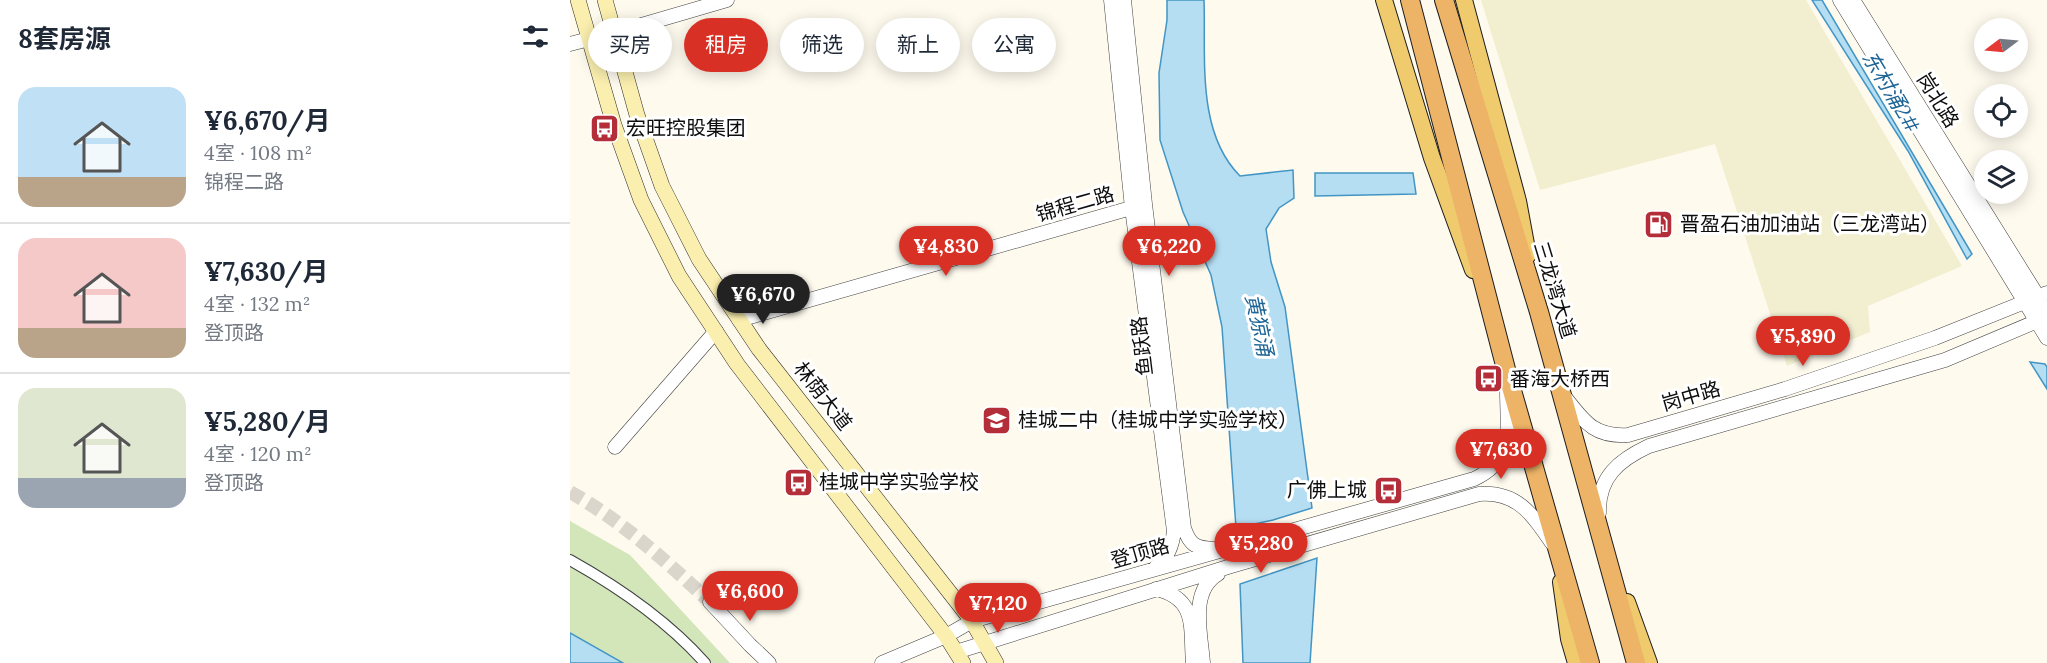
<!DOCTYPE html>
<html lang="zh">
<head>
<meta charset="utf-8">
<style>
  :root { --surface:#fff; --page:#f6f6f7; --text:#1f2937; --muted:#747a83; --line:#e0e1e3; --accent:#d93025 }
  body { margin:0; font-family:Lora,"Noto Sans SC",serif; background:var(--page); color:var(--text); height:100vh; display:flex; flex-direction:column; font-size:22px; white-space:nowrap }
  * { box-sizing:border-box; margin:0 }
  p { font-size:20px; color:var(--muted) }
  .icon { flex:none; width:33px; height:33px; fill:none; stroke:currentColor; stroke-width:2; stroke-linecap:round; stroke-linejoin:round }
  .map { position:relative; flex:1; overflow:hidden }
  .sheet { display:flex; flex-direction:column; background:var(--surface); width:570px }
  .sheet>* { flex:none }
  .guide { position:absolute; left:18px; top:18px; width:570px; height:54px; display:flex; gap:12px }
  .needle { width:39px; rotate:254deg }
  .tools { position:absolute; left:1404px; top:18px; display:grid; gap:12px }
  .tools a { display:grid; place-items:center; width:54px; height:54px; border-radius:50%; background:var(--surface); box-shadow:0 3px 15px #0003; font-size:30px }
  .price { position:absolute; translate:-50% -51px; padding:0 14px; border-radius:21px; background:var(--accent); color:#fff; font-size:20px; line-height:39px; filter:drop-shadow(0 2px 3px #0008) }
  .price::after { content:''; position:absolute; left:50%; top:36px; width:18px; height:14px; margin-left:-9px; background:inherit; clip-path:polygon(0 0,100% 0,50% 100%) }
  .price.on { background:#222; color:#fff }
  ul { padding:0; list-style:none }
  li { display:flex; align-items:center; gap:18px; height:150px; padding:0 18px }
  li+li { border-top:2px solid var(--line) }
  li span { display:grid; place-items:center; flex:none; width:168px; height:120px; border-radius:18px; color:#555 }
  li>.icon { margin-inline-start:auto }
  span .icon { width:72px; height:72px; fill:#fffc; stroke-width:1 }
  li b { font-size:26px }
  h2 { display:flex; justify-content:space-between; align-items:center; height:72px; padding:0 18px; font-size:26px }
  .chip { padding:0 21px; border-radius:27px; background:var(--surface); box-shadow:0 3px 15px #0003; font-size:21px; line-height:54px }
  .chip.on { background:var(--accent); color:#fff }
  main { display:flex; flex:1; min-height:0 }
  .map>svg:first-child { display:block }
  .farmland { fill:#f2eed0 }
  .green { fill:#d2e6ba }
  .water { fill:#b6def2; stroke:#4295c4; stroke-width:1.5 }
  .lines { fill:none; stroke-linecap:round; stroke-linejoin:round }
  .tertiary-tunnel { stroke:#dad6cc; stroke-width:14; stroke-dasharray:14 7; stroke-linecap:butt }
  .minor-casing { stroke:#404040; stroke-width:12 }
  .tertiary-casing { stroke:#404040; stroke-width:15 }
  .secondary-casing { stroke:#2f2f2f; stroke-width:16 }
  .primary-casing { stroke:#1e1e1e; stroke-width:18 }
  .trunk-casing { stroke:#1e1e1e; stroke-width:20 }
  .minor { stroke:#fff; stroke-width:10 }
  .tertiary { stroke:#fff; stroke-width:14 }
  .secondary { stroke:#faefae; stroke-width:15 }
  .primary { stroke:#efcb6d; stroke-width:16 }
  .trunk { stroke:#edb366; stroke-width:18 }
  .labels { text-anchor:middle; stroke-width:6; stroke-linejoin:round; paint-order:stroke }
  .street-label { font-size:20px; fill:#0d0d0d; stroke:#fff }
  .poi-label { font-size:20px; fill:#0d0d0d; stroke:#fff; text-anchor:start }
  .water-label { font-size:21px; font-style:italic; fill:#1f6697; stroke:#fff }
</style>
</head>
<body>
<main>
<section class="sheet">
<h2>8套房源<svg class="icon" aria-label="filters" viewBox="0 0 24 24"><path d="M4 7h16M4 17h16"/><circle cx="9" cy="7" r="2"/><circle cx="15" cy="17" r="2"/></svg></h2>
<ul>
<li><span style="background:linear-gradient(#bfe0f5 75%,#b9a48a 0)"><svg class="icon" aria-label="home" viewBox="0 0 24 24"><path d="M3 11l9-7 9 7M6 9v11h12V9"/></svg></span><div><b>¥6,670/月</b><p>4室 · 108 m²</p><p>锦程二路</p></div></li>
<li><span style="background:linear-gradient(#f6c9c9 75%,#b9a48a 0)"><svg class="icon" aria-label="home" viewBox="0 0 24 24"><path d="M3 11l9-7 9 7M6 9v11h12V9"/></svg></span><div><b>¥7,630/月</b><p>4室 · 132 m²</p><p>登顶路</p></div></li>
<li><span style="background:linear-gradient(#dfe7d0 75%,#9aa5b1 0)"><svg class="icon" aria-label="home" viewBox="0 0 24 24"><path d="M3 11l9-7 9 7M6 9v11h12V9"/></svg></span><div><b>¥5,280/月</b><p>4室 · 120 m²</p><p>登顶路</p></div></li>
</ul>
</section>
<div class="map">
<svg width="1477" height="663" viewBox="0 0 1477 663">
  <rect width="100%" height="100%" fill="#fefaee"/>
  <path class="farmland" d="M 911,0 L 1236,0 L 1392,266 L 1298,306 L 1300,332 L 1217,366 L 1145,144 L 970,190 Z"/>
  <path class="green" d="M 0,521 L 60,555 L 160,663 L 0,663 Z"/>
  <path class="water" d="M 597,0 L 634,0 C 636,57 626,132 670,176 L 723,170 L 724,198 L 709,208 L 696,229 L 701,262 L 715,307 L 742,508 L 703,520 L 666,528 L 652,327 L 641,275 L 613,212 L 590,140 L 589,73 L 597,20 Z
    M 1242,0 L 1252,0 L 1402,254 L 1397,259 L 1338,151 Z
    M 745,173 L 843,173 L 846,194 L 745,196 Z
    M 1460,362 L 1475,364 L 1477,367 L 1477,389 Z
    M 747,558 L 740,663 L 673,663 L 670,584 Z
    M 0,633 L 53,663 L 0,663 Z"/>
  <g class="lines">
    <path class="tertiary-tunnel" d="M 0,492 C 52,521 97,562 140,602"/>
    <defs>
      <path id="minor" d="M 0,560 C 50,588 97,620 135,663"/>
      <path id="tertiary" d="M 541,0 L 562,208 L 604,531 C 602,547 598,556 586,567
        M 554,0 L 575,204 L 614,528 C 620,545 625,548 644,549
        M 1270,0 L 1477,338
        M 1283,0 L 1477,311
        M 44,33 L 157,0
        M 0,44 L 19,39
        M 169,320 L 568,206
        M 994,396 C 1014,421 1023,437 1058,435 L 1215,389 L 1365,338 L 1477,293
        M 45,447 L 146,331
        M 1029,513 C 1028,477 1049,460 1079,446 L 1375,360 L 1477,317
        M 586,589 C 628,599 620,628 623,663
        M 140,602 L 180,645 L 199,663
        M 386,652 L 661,566 L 909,494 C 947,491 962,514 982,543
        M 312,663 L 376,636 L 402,621 L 904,479 C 945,460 937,429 937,390
        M 633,663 C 631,634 619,591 648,574"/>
      <path id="secondary" d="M 8,0 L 44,125 L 71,200 L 109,276 L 167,364 L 376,636 L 393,663
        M 35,0 L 67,115 L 92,186 L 129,259 L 189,349 L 402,621 L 426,663"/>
      <path id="primary" d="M 814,0 L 862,158 L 903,270
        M 894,0 L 948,201 L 958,255
        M 991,582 L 999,639 L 1006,663
        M 1057,602 L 1079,663"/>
      <path id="trunk" d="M 840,0 L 937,373 L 1020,663
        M 874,0 L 969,312 L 1066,663"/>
    </defs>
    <use href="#minor" class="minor-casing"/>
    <use href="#tertiary" class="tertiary-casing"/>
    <use href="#secondary" class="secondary-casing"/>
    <use href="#primary" class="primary-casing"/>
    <use href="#trunk" class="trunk-casing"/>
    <use href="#minor" class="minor"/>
    <use href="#tertiary" class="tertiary"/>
    <use href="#secondary" class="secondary"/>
    <use href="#primary" class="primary"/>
    <use href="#trunk" class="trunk"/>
  </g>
  <defs>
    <symbol id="bus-square" viewBox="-11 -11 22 22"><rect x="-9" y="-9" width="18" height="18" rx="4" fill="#b42e39" stroke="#fff"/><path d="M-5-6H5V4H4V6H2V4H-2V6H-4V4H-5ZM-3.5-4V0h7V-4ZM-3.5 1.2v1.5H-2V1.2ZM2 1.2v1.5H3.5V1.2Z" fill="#fff"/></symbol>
    <symbol id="fuel-square" viewBox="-11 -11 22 22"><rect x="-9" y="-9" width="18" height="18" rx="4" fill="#b42e39" stroke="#fff"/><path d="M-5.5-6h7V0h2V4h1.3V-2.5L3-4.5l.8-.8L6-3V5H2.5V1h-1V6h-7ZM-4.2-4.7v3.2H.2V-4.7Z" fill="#fff"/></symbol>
    <symbol id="school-square" viewBox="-11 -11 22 22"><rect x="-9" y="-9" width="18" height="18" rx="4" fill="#b42e39" stroke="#fff"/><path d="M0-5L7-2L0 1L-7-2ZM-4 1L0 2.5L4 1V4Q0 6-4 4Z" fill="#fff"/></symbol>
  </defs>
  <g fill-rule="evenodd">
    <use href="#bus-square" x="18" y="112" width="33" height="33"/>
    <use href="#fuel-square" x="1072" y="208" width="33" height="33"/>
    <use href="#bus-square" x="902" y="362" width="33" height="33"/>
    <use href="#school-square" x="410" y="404" width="33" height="33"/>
    <use href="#bus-square" x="212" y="466" width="33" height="33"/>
    <use href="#bus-square" x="802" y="474" width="33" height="33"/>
  </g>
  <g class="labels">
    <g class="street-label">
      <text transform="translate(1368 100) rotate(58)" y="7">岗北路</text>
      <text transform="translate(505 204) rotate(-16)" y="7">锦程二路</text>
      <text transform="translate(985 290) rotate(73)" y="7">三龙湾大道</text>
      <text transform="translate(572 346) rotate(-97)" y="7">鱼跃路</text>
      <text transform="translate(253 396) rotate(52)" y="7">林荫大道</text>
      <text transform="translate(1121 396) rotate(-16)" y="7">岗中路</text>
      <text transform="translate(570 553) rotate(-16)" y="7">登顶路</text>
    </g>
    <g class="poi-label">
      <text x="56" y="135">宏旺控股集团</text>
      <text x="1110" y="231">晋盈石油加油站（三龙湾站）</text>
      <text x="940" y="386">番海大桥西</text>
      <text x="448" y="427">桂城二中（桂城中学实验学校）</text>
      <text x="249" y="489">桂城中学实验学校</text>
      <text x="797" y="497" text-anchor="end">广佛上城</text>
    </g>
    <g class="water-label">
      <text transform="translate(1321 92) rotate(59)" y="7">东村涌2#</text>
      <text transform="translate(689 325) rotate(78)" y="7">黄猄涌</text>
    </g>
  </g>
</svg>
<div class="tools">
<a><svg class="needle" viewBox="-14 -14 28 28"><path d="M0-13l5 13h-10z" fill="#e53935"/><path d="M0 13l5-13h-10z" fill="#747a83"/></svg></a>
<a><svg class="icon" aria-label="locate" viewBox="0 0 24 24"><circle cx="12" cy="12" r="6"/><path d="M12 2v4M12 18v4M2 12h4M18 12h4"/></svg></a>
<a><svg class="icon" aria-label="layers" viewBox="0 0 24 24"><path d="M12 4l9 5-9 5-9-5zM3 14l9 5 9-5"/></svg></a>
</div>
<b class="price" style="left:376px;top:277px">¥4,830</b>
<b class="price" style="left:599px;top:277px">¥6,220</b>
<b class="price on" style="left:193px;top:325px">¥6,670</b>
<b class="price" style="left:1233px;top:367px">¥5,890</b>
<b class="price" style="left:931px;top:480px">¥7,630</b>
<b class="price" style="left:691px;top:574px">¥5,280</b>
<b class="price" style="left:180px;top:622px">¥6,600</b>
<b class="price" style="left:428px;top:634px">¥7,120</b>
<div class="guide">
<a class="chip">买房</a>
<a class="chip on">租房</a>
<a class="chip">筛选</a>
<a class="chip">新上</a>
<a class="chip">公寓</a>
</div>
</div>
</main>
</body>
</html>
